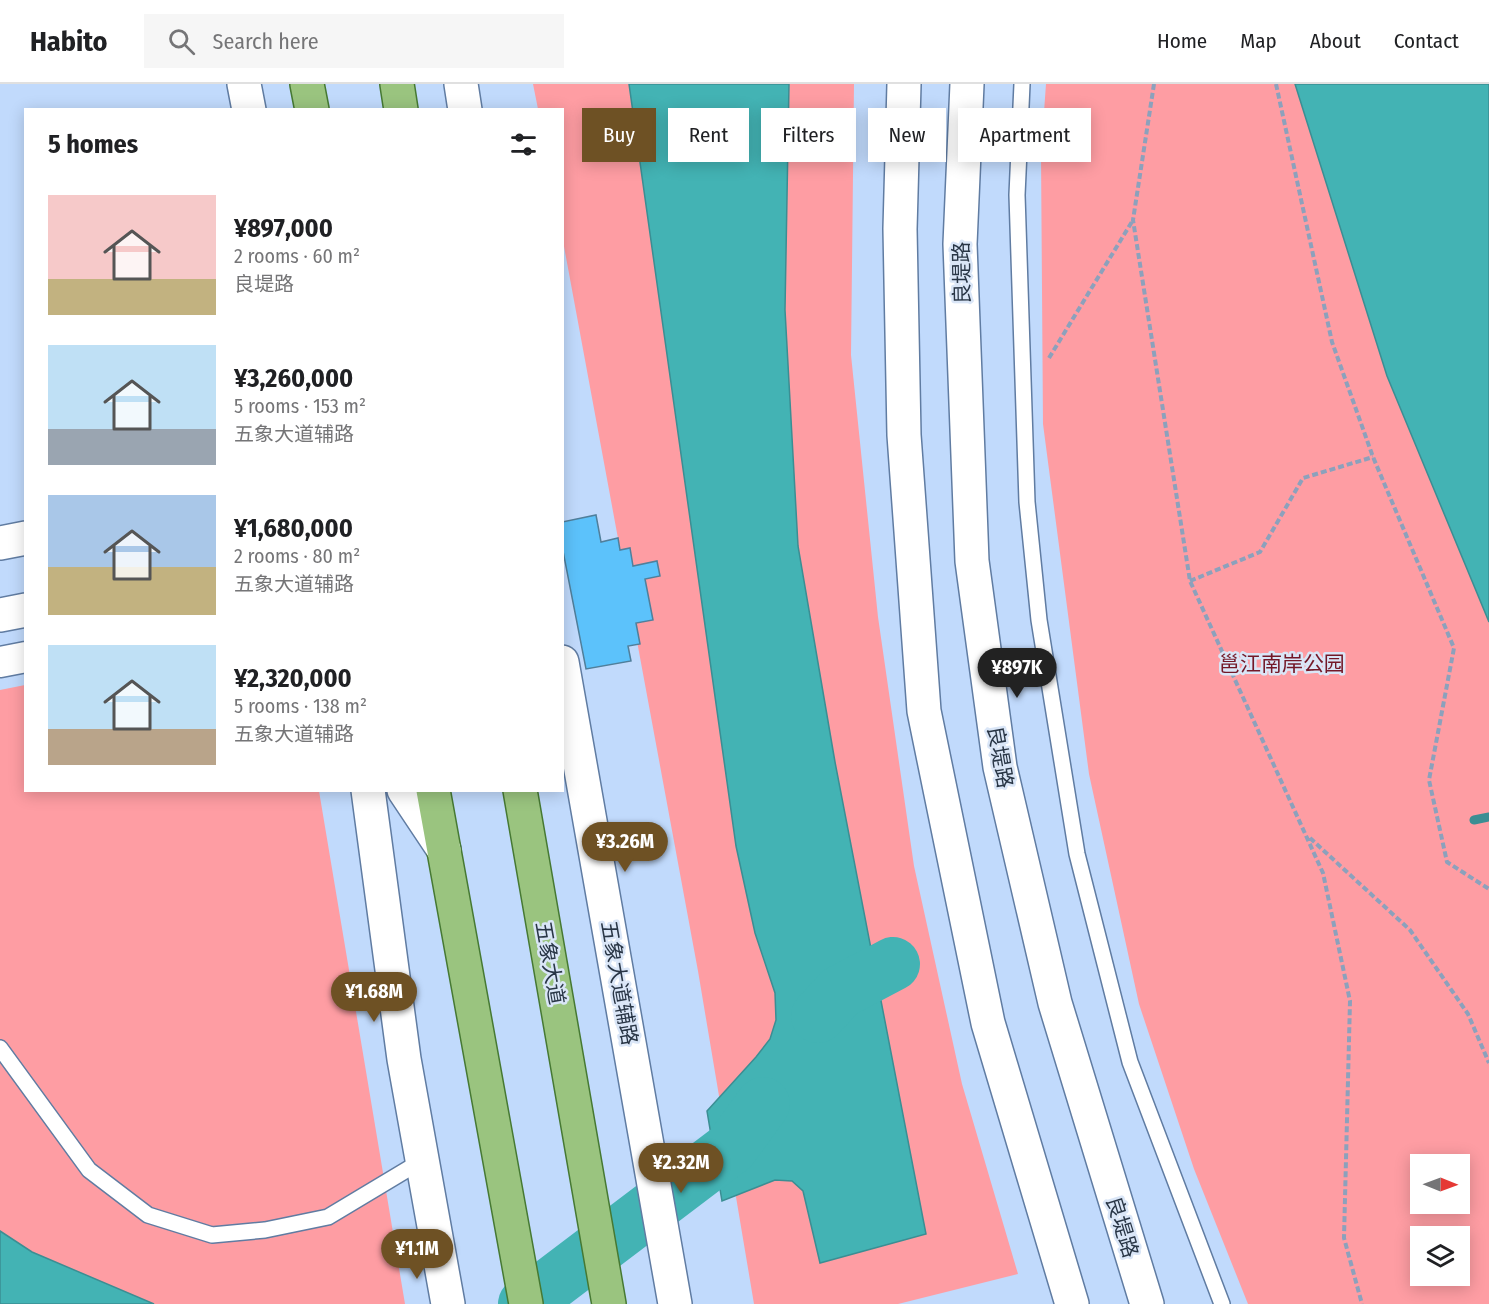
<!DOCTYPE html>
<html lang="en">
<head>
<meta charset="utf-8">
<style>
  :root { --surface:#fff; --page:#f6f6f6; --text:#202124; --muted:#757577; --line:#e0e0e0; --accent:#6e5124 }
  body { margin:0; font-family:"Fira Sans Condensed","Noto Sans SC",sans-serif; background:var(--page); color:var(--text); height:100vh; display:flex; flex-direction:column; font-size:22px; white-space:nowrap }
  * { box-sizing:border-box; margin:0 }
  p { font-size:20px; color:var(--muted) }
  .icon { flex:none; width:33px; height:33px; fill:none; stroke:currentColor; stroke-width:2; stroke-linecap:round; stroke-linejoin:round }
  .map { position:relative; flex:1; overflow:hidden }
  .panel { position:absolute; left:24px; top:24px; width:540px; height:684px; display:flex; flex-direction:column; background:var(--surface); border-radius:0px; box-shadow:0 3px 15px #0003 }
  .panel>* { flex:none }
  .guide { position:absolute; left:582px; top:24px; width:570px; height:54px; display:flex; gap:12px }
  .needle { width:39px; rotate:91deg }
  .buttons { position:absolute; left:1410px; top:1070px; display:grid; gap:12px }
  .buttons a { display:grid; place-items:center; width:60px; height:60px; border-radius:0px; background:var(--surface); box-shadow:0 3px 15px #0003; font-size:30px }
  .price { position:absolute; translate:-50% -51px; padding:0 14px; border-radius:21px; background:var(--accent); color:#fff; font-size:20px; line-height:39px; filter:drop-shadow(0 2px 3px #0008) }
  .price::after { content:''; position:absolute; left:50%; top:36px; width:18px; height:14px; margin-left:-9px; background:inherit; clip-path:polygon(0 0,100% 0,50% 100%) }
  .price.current { background:#222; color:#fff }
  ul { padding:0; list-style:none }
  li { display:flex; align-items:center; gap:18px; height:150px; padding:0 24px }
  li span { display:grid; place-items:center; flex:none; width:168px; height:120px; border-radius:0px; color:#555 }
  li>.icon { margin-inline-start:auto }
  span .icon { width:72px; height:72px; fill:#fffc; stroke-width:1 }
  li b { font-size:26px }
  h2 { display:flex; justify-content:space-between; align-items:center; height:72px; padding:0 24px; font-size:26px }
  .tag { padding:0 21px; border-radius:0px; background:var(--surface); box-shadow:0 3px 15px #0003; font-size:21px; line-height:54px }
  .tag.current { background:var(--accent); color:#fff }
  header { display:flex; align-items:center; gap:36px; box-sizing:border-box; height:84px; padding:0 30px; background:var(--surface); border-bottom:2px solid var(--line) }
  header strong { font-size:28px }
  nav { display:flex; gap:33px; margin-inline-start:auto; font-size:21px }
  .search { width:420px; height:54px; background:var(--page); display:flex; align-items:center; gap:15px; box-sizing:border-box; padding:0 21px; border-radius:0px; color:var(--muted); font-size:22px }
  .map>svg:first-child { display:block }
  .green { fill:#fe9da3; fill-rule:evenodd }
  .water { fill:#43b3b4; stroke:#3b8e93; stroke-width:1.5 }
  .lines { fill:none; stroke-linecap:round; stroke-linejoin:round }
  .stream { stroke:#3b8e93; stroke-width:9 }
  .river { stroke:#43b3b4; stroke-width:54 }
  .building { fill:#5cc2fb; stroke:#507f9b; stroke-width:1.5 }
  .lane-casing { stroke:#607ca2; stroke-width:18 }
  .street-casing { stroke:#607ca2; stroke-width:33 }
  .secondary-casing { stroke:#607ca2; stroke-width:36 }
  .primary-casing { stroke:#467933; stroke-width:36 }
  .path { stroke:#8ca1bc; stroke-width:4; stroke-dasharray:6 3; stroke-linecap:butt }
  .lane { stroke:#fff; stroke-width:15 }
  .street { stroke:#fff; stroke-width:30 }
  .secondary { stroke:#fff; stroke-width:33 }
  .primary { stroke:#9ac47f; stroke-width:33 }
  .labels { text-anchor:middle; stroke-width:5; stroke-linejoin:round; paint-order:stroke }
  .street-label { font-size:21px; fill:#293646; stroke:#dae6f7 }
  .park-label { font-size:21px; fill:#731828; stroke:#dae6f7 }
</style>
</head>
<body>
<header>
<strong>Habito</strong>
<div class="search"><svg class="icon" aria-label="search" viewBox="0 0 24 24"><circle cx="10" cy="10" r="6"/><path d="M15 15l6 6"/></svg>Search here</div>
<nav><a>Home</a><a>Map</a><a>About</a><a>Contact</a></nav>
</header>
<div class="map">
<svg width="1489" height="1220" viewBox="0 0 1489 1220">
  <rect width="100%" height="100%" fill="#c1dafc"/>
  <path class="green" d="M 533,0 L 854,0 L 851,271 L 878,533 L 914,782 L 962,1000 L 1018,1190 L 898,1220 L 754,1220 L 698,887 L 563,157 L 562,26 L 538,25 Z
    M 1046,0 L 1295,0 L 1387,292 L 1489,538 L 1489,1220 L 1248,1220 L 1194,1085 L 1139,920 L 1089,690 L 1043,340 L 1041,70 ZM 1420,1080 L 1460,1080 L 1460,1119 L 1420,1119 ZM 1420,1152 L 1460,1152 L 1460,1191 L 1420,1191 Z
    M 25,601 L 26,706 L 319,707 L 405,1220 L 0,1220 L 0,606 Z"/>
  <path class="water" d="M 629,0 L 789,0 L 785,226 L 798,462 L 835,678 L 926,1150 L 820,1179 L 803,1107 L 792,1097 L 775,1096 L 722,1117 L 707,1027 L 756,973 L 770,955 L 776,936 L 775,909 L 755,849 L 736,762 Z
    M 1295,0 L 1489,0 L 1489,538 L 1387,292 Z
    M 0,1147 L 32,1168 L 154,1220 L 0,1220 Z"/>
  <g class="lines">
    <path class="stream" d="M 1474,736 L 1489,733"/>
    <path class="river" d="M 818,932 L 840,908 L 893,880
      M 525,1220 L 731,1064 L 763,1020"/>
  </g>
  <path class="building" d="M 596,431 L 601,458 L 618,454 L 620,466 L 630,464 L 633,482 L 657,477 L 660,492 L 645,495 L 653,536 L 636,539 L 640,560 L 628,562 L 631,577 L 586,585 L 562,462 L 562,438 Z"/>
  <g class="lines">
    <defs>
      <path id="lane" d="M 1022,0 L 1017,111 L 1027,418 L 1039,536 L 1077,770 L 1130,978 L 1222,1220
        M 0,964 L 89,1086 L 148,1131 L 212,1151 L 265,1146 L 328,1133 L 423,1076"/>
      <path id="street" d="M 0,578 L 26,573"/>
      <path id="secondary" d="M 244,0 L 249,26
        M 461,0 L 465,26
        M 904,0 L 900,145 L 904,351 L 924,627 L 988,939 L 1072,1220
        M 967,0 L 960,160 L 972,477 L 1000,683 L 1055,919 L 1147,1220
        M 0,459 L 26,454
        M 0,531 L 26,526
        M 562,578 L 675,1220
        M 368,706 L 404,975 L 448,1220
        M 404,706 L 444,766"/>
      <path id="primary" d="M 307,0 L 312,26
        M 397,0 L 401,26
        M 433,706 L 526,1220
        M 520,706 L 609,1220"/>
    </defs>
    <use href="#lane" class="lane-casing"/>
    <use href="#street" class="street-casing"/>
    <use href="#secondary" class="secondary-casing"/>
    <use href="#primary" class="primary-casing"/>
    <path class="path" d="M 1154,0 L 1133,136 L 1190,497 L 1323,789 L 1350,917 L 1344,1154 L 1362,1220
      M 1276,0 L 1332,258 L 1373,373 L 1454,564 L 1429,696 L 1447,778 L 1489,805
      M 1049,274 L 1133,136
      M 1190,497 L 1260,468 L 1303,394 L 1373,373
      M 1310,754 L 1410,846 L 1468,930 L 1489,979"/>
    <use href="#lane" class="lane"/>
    <use href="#street" class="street"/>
    <use href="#secondary" class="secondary"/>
    <use href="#primary" class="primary"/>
  </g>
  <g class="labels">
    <g class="street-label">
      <text transform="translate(962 189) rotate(-91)" y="7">良堤路</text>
      <text transform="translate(1000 673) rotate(80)" y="7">良堤路</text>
      <text transform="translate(550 879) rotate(80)" y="7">五象大道</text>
      <text transform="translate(619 899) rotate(80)" y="7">五象大道辅路</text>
      <text transform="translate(1122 1143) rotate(73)" y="7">良堤路</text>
    </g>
    <g class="park-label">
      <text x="1282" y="587">邕江南岸公园</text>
    </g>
  </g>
</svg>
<div class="buttons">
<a><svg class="needle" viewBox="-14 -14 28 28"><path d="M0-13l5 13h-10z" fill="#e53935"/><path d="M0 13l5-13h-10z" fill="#757577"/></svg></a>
<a><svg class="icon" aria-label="layers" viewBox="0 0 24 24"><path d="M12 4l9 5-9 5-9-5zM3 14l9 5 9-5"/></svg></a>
</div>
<b class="price current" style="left:1017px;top:615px">¥897K</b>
<b class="price" style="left:625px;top:789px">¥3.26M</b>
<b class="price" style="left:374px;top:939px">¥1.68M</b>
<b class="price" style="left:681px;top:1110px">¥2.32M</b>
<b class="price" style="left:417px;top:1196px">¥1.1M</b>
<div class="guide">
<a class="tag current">Buy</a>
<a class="tag">Rent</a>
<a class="tag">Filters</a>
<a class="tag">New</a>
<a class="tag">Apartment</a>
</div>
<section class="panel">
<h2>5 homes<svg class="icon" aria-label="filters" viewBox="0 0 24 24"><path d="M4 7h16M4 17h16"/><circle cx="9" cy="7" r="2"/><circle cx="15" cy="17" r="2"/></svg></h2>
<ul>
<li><span style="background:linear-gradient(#f6c9c9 70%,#c2b280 0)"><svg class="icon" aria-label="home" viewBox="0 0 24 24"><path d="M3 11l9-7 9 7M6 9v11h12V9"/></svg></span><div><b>¥897,000</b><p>2 rooms · 60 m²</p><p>良堤路</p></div></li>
<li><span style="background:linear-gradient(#bfe0f5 70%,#9aa5b1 0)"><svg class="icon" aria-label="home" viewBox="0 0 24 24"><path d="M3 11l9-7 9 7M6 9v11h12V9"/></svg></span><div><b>¥3,260,000</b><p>5 rooms · 153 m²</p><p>五象大道辅路</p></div></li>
<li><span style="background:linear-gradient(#a9c7e8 60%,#c2b280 0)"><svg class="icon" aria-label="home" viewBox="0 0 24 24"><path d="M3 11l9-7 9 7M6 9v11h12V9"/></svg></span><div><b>¥1,680,000</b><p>2 rooms · 80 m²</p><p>五象大道辅路</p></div></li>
<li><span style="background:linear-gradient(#bfe0f5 70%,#b9a48a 0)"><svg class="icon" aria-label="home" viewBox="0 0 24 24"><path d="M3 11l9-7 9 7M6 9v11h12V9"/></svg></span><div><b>¥2,320,000</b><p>5 rooms · 138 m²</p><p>五象大道辅路</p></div></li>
</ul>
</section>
</div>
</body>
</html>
